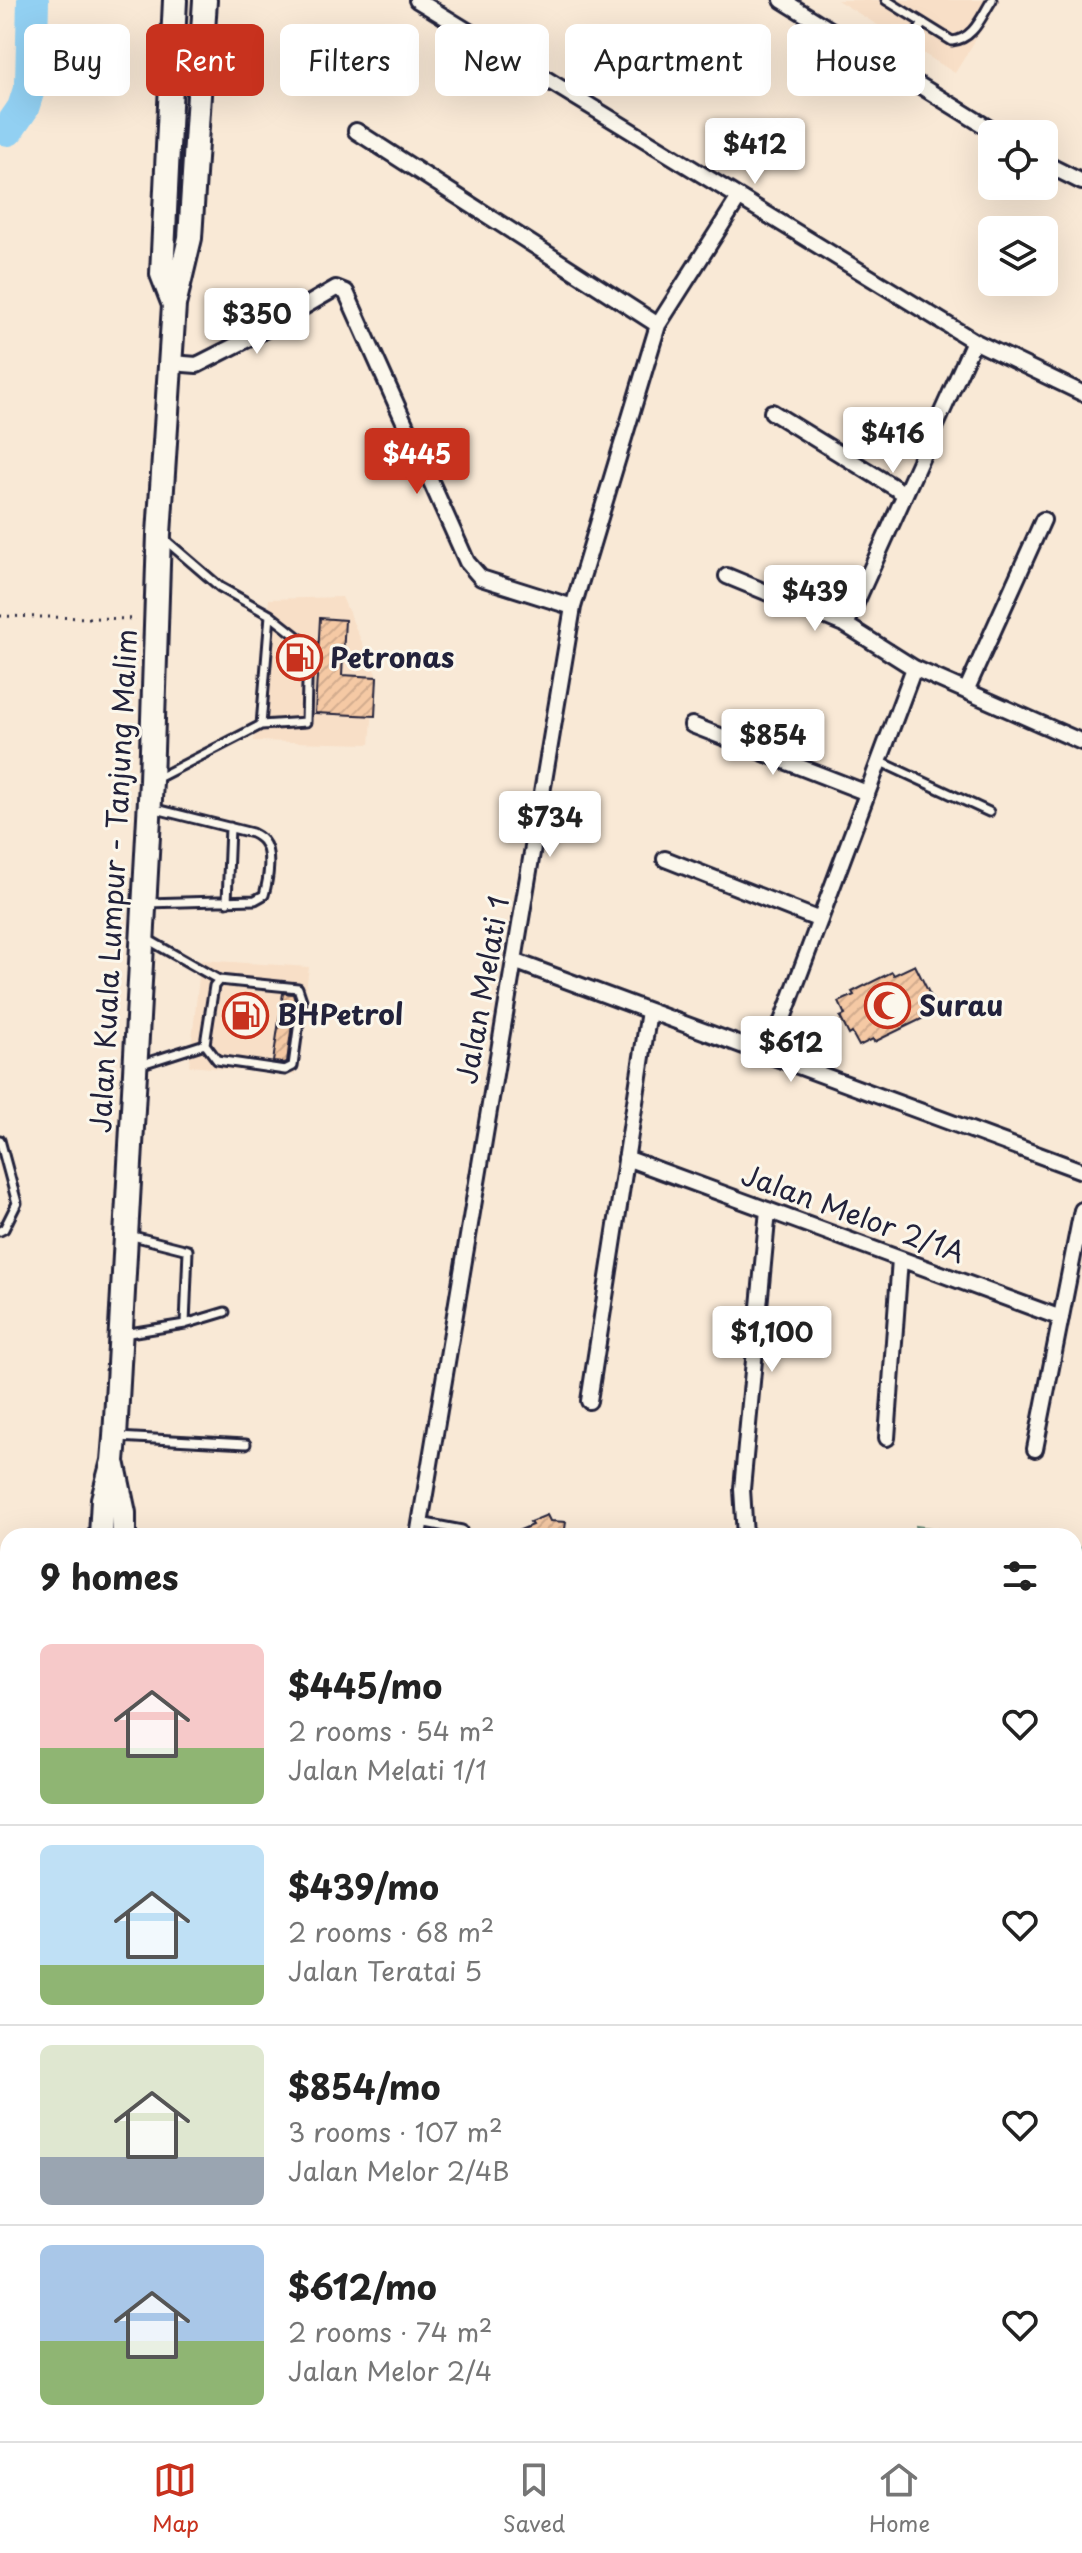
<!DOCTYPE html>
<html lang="en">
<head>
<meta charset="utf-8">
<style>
  :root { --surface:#fff; --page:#f6f6f6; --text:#222; --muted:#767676; --line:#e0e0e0; --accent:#c8321e }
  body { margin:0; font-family:"Playpen Sans",sans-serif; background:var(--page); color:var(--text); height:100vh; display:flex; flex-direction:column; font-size:30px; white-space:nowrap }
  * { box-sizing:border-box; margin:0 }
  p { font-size:26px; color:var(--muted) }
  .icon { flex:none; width:44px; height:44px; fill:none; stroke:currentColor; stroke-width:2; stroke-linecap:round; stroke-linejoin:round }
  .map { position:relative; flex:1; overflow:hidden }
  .details { position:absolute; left:0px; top:1528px; width:1082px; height:914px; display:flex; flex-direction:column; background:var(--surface); border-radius:24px 24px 0 0; box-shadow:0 8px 32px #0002 }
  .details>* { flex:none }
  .guide { position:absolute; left:24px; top:24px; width:1034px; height:72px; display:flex; gap:16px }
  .fabs { position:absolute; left:978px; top:120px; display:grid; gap:16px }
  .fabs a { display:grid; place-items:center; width:80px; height:80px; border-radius:12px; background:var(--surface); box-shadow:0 8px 32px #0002; font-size:40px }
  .price { position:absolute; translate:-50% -68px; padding:0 18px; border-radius:8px; background:#fff; color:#222; font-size:26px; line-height:52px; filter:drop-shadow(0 2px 4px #0008) }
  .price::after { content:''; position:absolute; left:50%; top:48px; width:24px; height:18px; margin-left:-12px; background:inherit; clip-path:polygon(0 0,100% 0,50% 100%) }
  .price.active { background:var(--accent); color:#fff }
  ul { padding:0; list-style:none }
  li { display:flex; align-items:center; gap:24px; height:200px; padding:0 40px }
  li+li { border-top:2px solid var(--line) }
  li span { display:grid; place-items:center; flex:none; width:224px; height:160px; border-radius:12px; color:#555 }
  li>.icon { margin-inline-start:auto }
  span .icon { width:96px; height:96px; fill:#fffc; stroke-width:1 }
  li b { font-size:34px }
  h2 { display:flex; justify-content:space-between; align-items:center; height:96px; padding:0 40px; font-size:34px }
  .pill { padding:0 28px; border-radius:12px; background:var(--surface); box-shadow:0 8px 32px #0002; font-size:28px; line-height:72px }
  .pill.active { background:var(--accent); color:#fff }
  .menu { display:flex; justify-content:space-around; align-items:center; height:112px; border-top:2px solid var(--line); background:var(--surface); font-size:22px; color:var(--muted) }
  .menu a { display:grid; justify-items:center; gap:4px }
  .menu .active { color:var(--accent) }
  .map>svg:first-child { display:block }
  .built { fill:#f8dfc7 }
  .grass { fill:#abe8ae; stroke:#668574; stroke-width:2 }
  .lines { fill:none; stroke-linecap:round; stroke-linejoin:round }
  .river { stroke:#92d0f2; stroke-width:32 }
  .building { fill:url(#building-hatch); stroke:#22223b; stroke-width:2 }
  .service-casing { stroke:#22223b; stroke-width:13 }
  .minor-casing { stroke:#22223b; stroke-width:20 }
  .primary-casing { stroke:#22223b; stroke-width:28 }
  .path { stroke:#22223b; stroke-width:3; stroke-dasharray:2 6; stroke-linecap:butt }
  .service { stroke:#fbf7ec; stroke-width:7 }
  .minor { stroke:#fbf7ec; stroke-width:14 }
  .primary { stroke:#fbf7ec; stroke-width:22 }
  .labels { text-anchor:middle; stroke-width:6; stroke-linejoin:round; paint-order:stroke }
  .poi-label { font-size:28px; font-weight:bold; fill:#22223b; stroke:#fbf7ec; text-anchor:start }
  .street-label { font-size:28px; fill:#22223b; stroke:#fbf7ec }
</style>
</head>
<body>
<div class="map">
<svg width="1082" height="2441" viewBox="0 0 1082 2441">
  <defs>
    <pattern id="building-hatch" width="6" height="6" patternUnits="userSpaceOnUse" patternTransform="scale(2)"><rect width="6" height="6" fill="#f5c9a4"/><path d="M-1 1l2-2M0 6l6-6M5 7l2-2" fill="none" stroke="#d2ac8e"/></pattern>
  </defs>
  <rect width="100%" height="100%" fill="#f9e9d6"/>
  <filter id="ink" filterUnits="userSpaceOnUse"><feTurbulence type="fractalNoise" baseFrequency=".0125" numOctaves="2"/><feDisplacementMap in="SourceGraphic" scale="16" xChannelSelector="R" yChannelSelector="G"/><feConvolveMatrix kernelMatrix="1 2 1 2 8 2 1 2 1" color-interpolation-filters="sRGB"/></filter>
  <g filter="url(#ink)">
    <path class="built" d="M 837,0 L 1000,0 L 955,73 Z
      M 342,597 L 376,674 L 370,744 L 254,741 L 269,599 Z
      M 201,960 L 309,967 L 295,1075 L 189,1066 Z
      M 1082,1935 L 1082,2140 L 1074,2118 L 1074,1936 Z"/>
    <path class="grass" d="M 916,1526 L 993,1536 L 916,1536 Z
      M 1074,1547 L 1082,1548 L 1082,1711 L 1074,1719 Z
      M 1082,1988 L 1082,2051 L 1074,2031 L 1074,1989 Z"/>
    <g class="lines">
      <path class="river" d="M 8,130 L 23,108 L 31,83 L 33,0"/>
    </g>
    <path class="building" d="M 320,618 L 345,620 L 342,675 L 377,677 L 375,716 L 315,713 Z
      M 915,965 L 938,1011 L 874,1042 L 873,1039 L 859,1046 L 852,1033 L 849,1035 L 840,1017 L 845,1015 L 839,1002 L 854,995 L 852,992 L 892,972 L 894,975 Z
      M 283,993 L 293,994 L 295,1001 L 287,1062 L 284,1063 L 273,1062 Z
      M 547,1515 L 550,1521 L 566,1522 L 564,1536 L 506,1536 L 532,1525 L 530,1522 Z"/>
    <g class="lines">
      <defs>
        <path id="service" d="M 886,0 L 952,41 C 974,39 981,17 992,0
          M 895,69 L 923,23
          M 261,725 L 306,722 L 308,645 L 270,615
          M 879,761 L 989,812
          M 156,779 L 261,725 L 270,615 L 220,587 L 163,538
          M 227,902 L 230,827
          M 146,903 L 255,900 L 264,895 C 268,881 273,853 263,841 C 260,837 256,835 252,833 L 152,808
          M 147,939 L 219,980
          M 219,980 L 298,988 L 302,1000 L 293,1066 L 285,1070 L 217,1060 L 205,1044 L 214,986 Z
          M 139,1065 L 205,1044
          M 0,1140 L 17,1203 L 4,1229 L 0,1231
          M 129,1235 L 188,1250 L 185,1324
          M 123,1334 L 185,1324 L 225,1312
          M 117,1437 L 246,1444
          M 420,1522 L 462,1530 L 461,1536
          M 1074,1964 L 1082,1962
          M 1074,2205 L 1082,2202
          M 1074,2361 L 1082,2383
          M 533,2434 L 534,2441
          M 926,2434 L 928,2441"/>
        <path id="minor" d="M 417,0 L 974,341 L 1082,393
          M 782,0 L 998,134
          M 356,131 L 658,325
          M 1044,163 L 1082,182
          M 171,363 L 197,365 L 252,337 L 336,288 L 346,292 L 467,562 L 481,578 L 573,607
          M 772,412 L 905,494
          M 727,576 L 846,625 L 914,668 L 1082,742
          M 846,625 L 974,341
          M 966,691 L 1043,520
          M 692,725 L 867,793
          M 665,859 L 820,920
          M 514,961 L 1082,1171
          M 769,1056 L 914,668
          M 626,1158 L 1061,1318
          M 589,1401 L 649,1011
          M 887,1438 L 900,1259
          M 1035,1449 L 1082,1210
          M 418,1536 L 573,607 L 658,325 L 738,199
          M 745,1536 L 742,1489 L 768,1210
          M 1074,1752 L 1082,1743
          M 1074,1908 L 1082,1909
          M 1074,2173 L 1082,2195
          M 838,2434 L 840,2441
          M 1007,2434 L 1010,2441
          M 272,2441 L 272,2434
          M 567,2441 L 603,2434"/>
        <path id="primary" d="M 174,305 L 162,274 L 175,0
          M 114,1466 L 124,1513 L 124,1536
          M 101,1536 L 103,1499 L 113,1461 L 115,1437 L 151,781 L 159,534 L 174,305 L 190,238 L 205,0
          M 60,2441 L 60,2434"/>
      </defs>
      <use href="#service" class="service-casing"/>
      <use href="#minor" class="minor-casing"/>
      <use href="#primary" class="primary-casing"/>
      <path class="path" d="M 0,616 L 136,619"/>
      <use href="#service" class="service"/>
      <use href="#minor" class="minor"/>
      <use href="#primary" class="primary"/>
    </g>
  </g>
  <defs>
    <symbol id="fuel-ring" viewBox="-11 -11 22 22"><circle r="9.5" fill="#fbf7ec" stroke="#c8321e" stroke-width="1.5"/><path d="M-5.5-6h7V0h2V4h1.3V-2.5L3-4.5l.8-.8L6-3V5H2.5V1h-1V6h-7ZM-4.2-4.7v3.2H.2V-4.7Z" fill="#c8321e"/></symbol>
    <symbol id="mosque-ring" viewBox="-11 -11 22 22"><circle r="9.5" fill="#fbf7ec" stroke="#c8321e" stroke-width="1.5"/><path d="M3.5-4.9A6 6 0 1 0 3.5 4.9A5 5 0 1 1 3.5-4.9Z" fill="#c8321e"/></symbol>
  </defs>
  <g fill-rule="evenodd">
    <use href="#fuel-ring" x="274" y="632" width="51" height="51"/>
    <use href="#mosque-ring" x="862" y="980" width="51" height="51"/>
    <use href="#fuel-ring" x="220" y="990" width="51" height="51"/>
  </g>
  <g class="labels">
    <g class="poi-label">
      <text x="330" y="668">Petronas</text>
      <text x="919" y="1016">Surau</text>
      <text x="277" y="1025">BHPetrol</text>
    </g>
    <g class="street-label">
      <text transform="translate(114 881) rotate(-87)" y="10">Jalan Kuala Lumpur - Tanjung Malim</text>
      <text transform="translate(483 990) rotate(-80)" y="10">Jalan Melati 1</text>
      <text transform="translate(853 1214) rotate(20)" y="10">Jalan Melor 2/1A</text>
    </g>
  </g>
</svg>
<div class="fabs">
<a><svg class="icon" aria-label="locate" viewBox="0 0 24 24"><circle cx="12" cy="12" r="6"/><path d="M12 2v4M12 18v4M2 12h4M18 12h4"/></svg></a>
<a><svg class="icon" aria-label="layers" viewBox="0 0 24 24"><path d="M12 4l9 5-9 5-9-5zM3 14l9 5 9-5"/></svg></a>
</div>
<b class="price" style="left:755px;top:186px">$412</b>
<b class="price" style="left:257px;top:356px">$350</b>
<b class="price" style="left:893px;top:475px">$416</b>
<b class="price active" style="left:417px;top:496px">$445</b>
<b class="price" style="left:815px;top:633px">$439</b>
<b class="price" style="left:773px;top:777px">$854</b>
<b class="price" style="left:550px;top:859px">$734</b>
<b class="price" style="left:791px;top:1084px">$612</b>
<b class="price" style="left:772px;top:1374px">$1,100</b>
<div class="guide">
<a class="pill">Buy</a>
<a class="pill active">Rent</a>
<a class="pill">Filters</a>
<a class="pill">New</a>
<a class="pill">Apartment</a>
<a class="pill">House</a>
</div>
<section class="details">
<h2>9 homes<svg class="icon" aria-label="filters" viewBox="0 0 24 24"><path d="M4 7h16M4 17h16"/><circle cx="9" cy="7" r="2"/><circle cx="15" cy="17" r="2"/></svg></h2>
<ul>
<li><span style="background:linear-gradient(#f6c9c9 65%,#8fb573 0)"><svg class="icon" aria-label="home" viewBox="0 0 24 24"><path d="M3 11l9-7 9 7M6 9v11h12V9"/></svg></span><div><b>$445/mo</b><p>2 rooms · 54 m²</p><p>Jalan Melati 1/1</p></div><svg class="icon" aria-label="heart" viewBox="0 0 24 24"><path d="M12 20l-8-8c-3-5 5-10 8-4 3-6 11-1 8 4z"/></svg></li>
<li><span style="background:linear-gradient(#bfe0f5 75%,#8fb573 0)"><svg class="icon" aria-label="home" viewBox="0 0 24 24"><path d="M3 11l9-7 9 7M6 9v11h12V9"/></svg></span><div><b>$439/mo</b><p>2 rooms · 68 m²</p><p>Jalan Teratai 5</p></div><svg class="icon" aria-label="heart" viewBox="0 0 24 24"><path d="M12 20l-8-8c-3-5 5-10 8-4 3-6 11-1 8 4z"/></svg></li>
<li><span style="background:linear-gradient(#dfe7d0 70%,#9aa5b1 0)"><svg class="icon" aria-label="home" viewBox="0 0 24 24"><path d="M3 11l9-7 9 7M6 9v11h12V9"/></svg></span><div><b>$854/mo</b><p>3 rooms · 107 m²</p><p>Jalan Melor 2/4B</p></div><svg class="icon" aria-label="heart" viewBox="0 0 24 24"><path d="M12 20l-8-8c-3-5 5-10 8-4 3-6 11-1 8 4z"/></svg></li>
<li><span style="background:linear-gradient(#a9c7e8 60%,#8fb573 0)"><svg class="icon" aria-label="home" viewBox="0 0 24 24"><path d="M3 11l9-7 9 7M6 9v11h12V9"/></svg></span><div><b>$612/mo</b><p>2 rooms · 74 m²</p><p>Jalan Melor 2/4</p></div><svg class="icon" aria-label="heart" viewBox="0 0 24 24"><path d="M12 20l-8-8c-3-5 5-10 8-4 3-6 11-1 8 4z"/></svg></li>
</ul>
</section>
</div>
<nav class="menu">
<a class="active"><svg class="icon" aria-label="map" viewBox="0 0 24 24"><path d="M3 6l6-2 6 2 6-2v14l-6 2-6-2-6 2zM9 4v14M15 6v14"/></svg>Map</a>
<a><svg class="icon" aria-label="saved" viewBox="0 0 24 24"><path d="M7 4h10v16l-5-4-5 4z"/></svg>Saved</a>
<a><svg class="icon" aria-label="home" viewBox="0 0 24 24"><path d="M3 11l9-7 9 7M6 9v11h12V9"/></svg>Home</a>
</nav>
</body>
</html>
